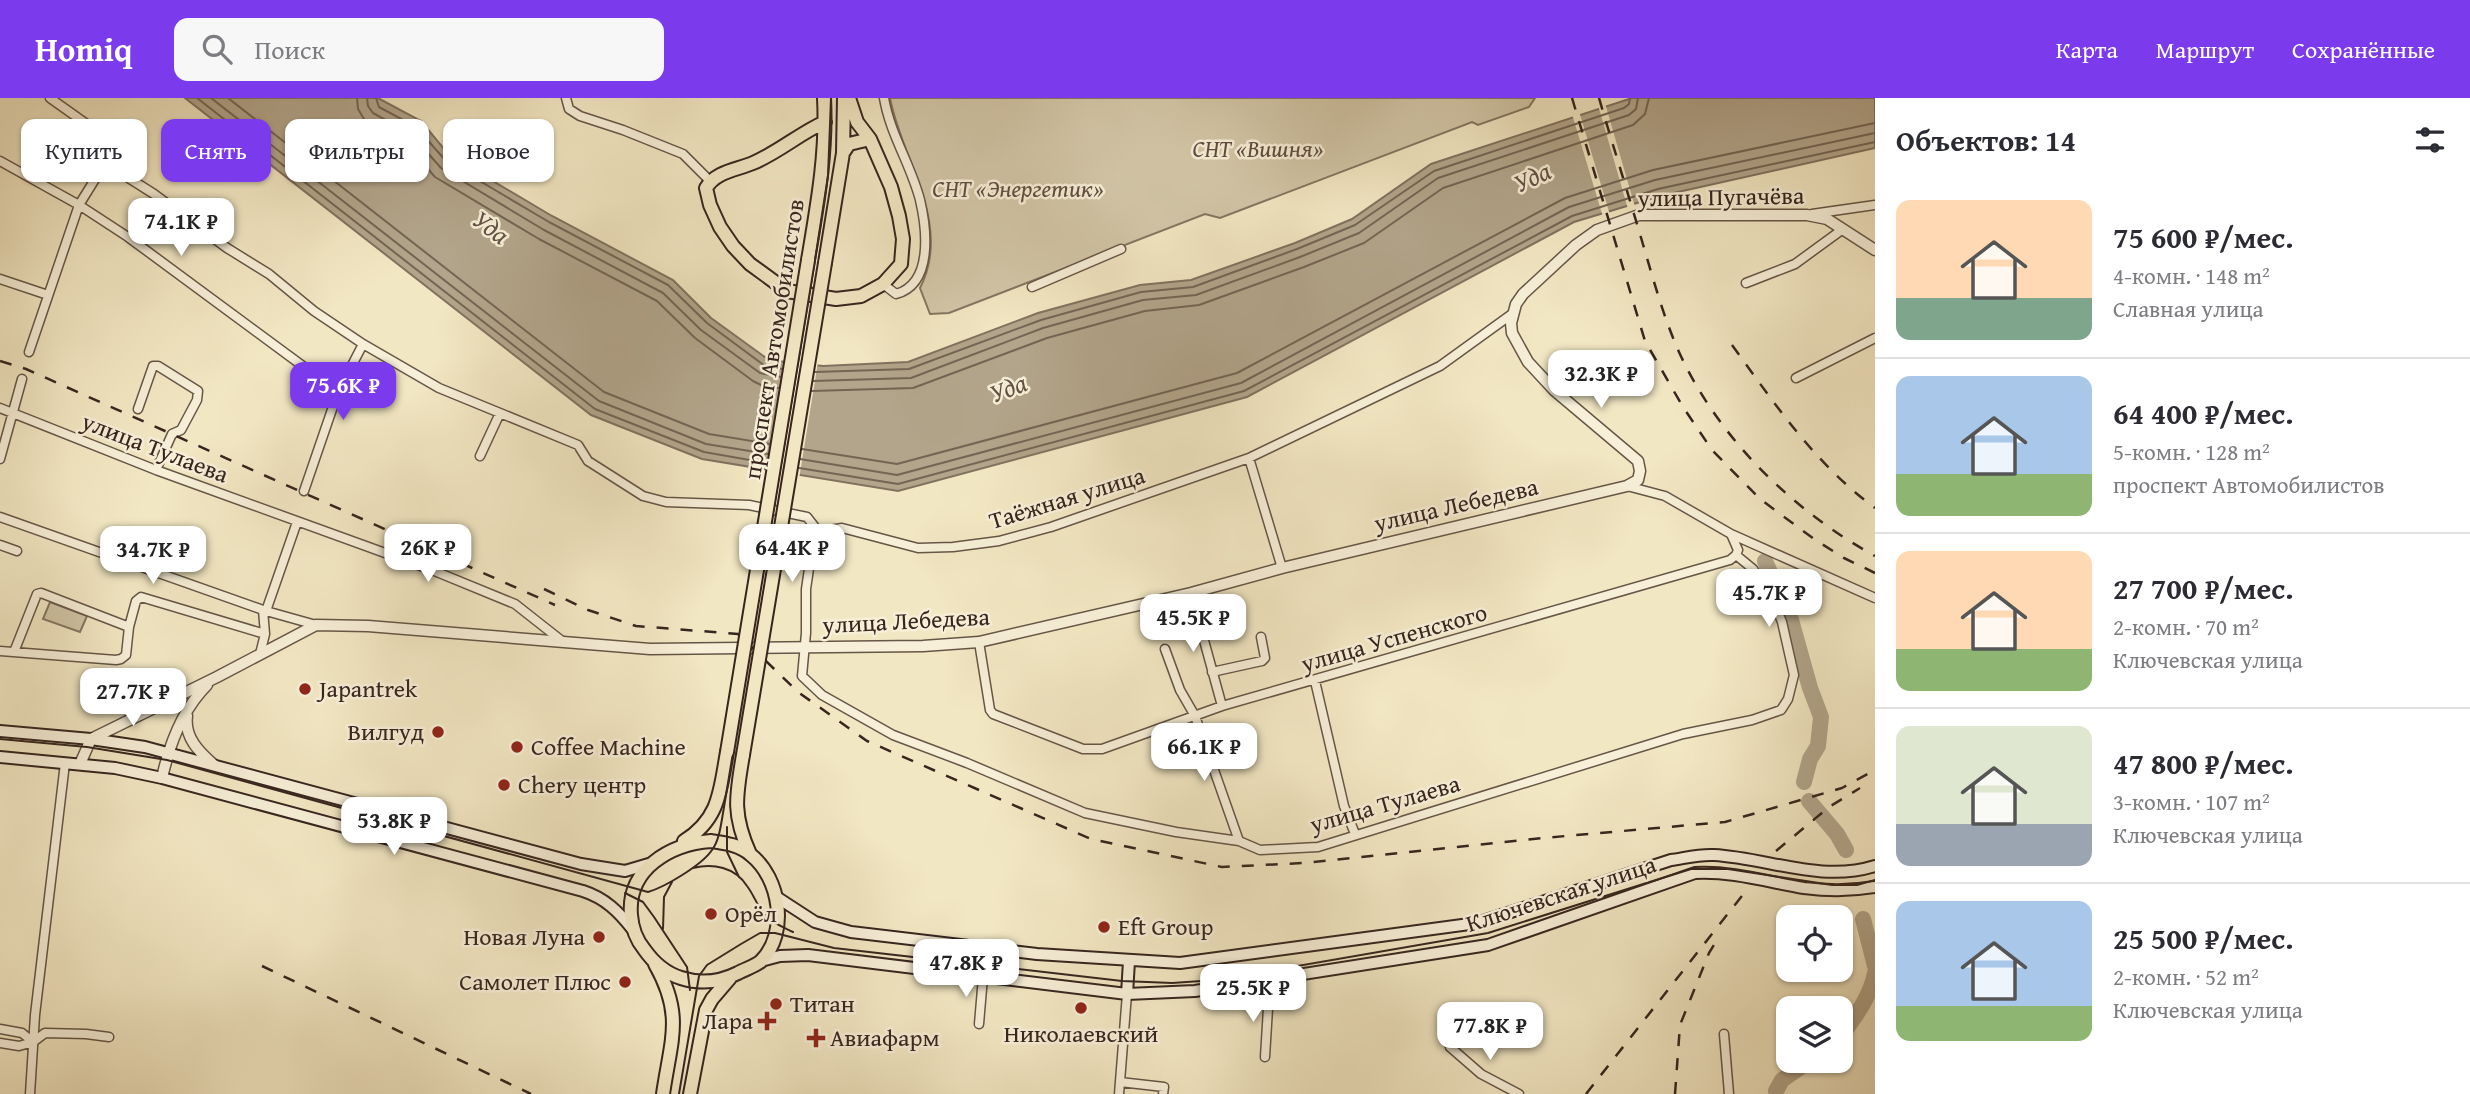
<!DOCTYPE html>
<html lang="ru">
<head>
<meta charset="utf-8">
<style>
  :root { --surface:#fff; --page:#f7f7f7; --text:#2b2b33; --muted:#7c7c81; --line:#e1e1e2; --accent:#7c3aed }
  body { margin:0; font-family:"Gentium Book Plus",serif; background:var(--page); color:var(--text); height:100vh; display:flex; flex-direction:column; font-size:26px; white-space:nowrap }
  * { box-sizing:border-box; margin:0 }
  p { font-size:23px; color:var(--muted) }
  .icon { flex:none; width:38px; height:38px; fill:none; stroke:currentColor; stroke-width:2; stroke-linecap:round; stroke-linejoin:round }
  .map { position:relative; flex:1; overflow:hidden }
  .panel { display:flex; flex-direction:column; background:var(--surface); width:595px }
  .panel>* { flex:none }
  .top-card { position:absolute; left:21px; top:21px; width:665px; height:63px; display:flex; gap:14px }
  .fabs { position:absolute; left:1776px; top:807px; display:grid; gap:14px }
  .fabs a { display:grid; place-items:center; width:77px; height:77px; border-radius:14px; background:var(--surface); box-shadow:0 2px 5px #0004; font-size:35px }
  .price { position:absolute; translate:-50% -60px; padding:0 16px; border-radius:14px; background:#fff; color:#222; font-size:23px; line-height:46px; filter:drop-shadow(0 2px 4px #0008) }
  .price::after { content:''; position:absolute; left:50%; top:42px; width:21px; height:16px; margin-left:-10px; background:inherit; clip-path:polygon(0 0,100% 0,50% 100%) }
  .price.active { background:var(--accent); color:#fff }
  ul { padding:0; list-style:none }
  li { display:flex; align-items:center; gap:21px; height:175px; padding:0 21px }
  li+li { border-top:2px solid var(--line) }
  li span { display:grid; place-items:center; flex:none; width:196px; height:140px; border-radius:14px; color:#555 }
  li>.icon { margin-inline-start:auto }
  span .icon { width:84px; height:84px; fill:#fffc; stroke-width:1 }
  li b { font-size:30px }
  h2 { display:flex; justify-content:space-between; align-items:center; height:84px; padding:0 21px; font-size:30px }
  .pill { padding:0 24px; border-radius:14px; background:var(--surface); box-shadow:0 2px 5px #0004; font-size:24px; line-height:63px }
  .pill.active { background:var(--accent); color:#fff }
  header { display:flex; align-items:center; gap:42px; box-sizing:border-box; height:98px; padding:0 35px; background:var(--accent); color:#fff }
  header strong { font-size:33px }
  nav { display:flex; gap:38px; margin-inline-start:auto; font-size:24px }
  .search { width:490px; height:63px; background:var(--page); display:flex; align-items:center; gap:18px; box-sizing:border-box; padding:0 24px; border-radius:14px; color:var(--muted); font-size:26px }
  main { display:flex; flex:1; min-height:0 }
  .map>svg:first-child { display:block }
  .green { fill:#d2c6a7; stroke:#847662; stroke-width:2 }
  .water { fill:#b2a58b; stroke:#81725f; stroke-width:2 }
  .pier { fill:#f2e7c3 }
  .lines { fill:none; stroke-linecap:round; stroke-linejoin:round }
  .shore { stroke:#746554; stroke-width:2 }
  .river { stroke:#b2a58b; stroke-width:16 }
  .minor-casing { stroke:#665647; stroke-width:11 }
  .tertiary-casing { stroke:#665647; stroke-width:13 }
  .secondary-casing { stroke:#37251e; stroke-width:14 }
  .primary-casing { stroke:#37251e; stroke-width:16 }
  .minor { stroke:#f7efd8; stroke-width:8 }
  .tertiary { stroke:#f7efd8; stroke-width:10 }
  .secondary { stroke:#f7efd8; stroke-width:10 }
  .primary { stroke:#f2e7c3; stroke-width:12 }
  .tram { stroke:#37251e; stroke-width:2 }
  .rail { stroke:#37251e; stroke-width:2.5; stroke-dasharray:12 12; stroke-linecap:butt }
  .primary-bridge-casing { stroke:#37251e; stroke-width:16; stroke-linecap:butt }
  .primary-bridge { stroke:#f2e7c3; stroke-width:12 }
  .poi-dot { fill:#8f2418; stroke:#f7efd8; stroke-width:2.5 }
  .labels { text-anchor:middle; stroke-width:5; stroke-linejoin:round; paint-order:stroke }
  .park-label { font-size:24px; font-style:italic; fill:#5e4d40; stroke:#f7efd8 }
  .street-label { font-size:24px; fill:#37251e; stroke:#f7efd8 }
  .poi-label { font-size:24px; fill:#37251e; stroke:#f7efd8; text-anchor:start }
  .water-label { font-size:26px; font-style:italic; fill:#625244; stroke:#f7efd8 }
</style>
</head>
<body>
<header>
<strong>Homiq</strong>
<div class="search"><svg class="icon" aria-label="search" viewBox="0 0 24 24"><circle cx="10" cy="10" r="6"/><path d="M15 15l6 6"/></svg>Поиск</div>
<nav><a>Карта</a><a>Маршрут</a><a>Сохранённые</a></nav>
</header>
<main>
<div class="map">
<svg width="1875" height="996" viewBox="0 0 1875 996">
  <rect width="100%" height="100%" fill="#f2e7c3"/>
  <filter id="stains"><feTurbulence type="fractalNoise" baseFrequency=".00286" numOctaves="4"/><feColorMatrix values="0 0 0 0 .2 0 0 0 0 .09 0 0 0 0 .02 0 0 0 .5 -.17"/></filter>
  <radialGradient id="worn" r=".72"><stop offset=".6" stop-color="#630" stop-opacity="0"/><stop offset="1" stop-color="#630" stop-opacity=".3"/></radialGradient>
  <path class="green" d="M 890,0 L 1535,0 L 1529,9 L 1478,27 L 1472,24 L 1220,120 L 1205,116 L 949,215 L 930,216 L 920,190 C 953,126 902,63 890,0 Z
    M 50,504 L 87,518 L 80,534 L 43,521 Z"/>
  <path class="water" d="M 185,0 L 378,0 L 421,23 L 449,57 L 552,118 L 673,182 L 711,220 L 769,262 L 823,268 L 908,264 L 1038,215 L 1140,187 L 1191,182 L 1295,145 L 1352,121 L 1431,66 L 1632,0 L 1875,0 L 1875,50 L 1660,98 L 1574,124 L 1247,299 L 898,393 L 702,361 L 591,317 Z"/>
  <path class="pier" d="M 1605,5 L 1635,109 L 1628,111 L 1598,7 Z
    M 1579,13 L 1610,117 L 1603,119 L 1572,16 Z
    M 787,261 L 818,264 L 799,381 L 768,375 Z"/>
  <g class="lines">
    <path class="shore" d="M 197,0 L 595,311 L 704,354 L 767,365
      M 211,0 L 599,303 L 706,346 L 768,356
      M 228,0 L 604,294 L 709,336 L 770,346
      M 357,0 L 358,11 L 364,21 L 404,44 L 435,79 L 539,141 L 657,203 L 695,240 L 753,283 L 763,288 L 779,290
      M 367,0 L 368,8 L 373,15 L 411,36 L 441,70 L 544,132 L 663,195 L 701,232 L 760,275 L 781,279
      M 376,0 L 379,9 L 416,29 L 446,63 L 549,124 L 668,187 L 707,225 L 765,268 L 782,271
      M 815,274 L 909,271 L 1041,222 L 1141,194 L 1193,189 L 1297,151 L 1355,127 L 1434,73 L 1624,10 L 1629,6 L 1630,0
      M 813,283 L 911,280 L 1043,230 L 1143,202 L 1196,197 L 1300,159 L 1359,135 L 1438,80 L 1629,17 L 1636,11 L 1638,0
      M 812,293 L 913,290 L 1047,240 L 1145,213 L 1199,207 L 1304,169 L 1364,145 L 1443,90 L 1633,27 L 1645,16 L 1649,0
      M 802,351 L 897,366 L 1237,275 L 1565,100 L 1653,72 L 1875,25
      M 800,361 L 897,377 L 1241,285 L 1569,109 L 1655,82 L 1875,35
      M 799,370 L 898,386 L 1244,293 L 1572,118 L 1658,91 L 1875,44"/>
    <path class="river" d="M 1765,463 L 1791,522 L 1810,590 L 1821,619 L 1818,648 L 1810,661 L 1804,684
      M 1809,703 L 1837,736 L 1846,752
      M 1863,821 L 1875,868
      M 1844,934 C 1857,916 1871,897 1875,875
      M 1776,993 L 1782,982 L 1811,962"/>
    <defs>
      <path id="minor" d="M 50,0 L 102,37 L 105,65
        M 566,0 L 569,11 L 580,18 L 623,32 L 683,56 L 710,83
        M 0,63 L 79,107 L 128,139 L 338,294
        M 105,65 L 154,96 L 227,150 L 269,176 L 314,213 L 363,246 L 439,290 L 578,347 L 588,363 L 643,398 L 666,404 L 749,407 L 807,419 L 814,428 L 814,437 L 806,491 L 806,535 L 802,578 L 822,597 L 893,637 L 967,665 L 1085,715 L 1176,734 L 1239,743 L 1260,752 L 1318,749 L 1683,636 L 1752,622 L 1781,612 L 1788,601 L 1794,577 L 1782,524 L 1772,499 L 1753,471 L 1736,457
        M 1812,116 L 1875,107
        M 0,181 L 48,197
        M 1746,185 L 1795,166 L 1843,131
        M 883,186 L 896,196 C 933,186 927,132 920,102 C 911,67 890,36 884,0
        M 1032,189 L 1121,151
        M 29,254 L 79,107 L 105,65
        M 1796,280 L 1875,240
        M 0,310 L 156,372 L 432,472 L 515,506 L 562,543
        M 138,311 L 153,268 L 158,268 L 198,293 L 197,302 L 181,332 L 172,336 L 156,372
        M 480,358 L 500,315
        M 1249,360 L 1440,268 L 1512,216
        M 0,361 L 22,281
        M 1627,388 L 1665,398 L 1731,436 L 1875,500
        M 304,393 L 338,294 L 363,246
        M 0,419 L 266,513 L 316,527
        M 814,444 L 829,432 L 842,430 L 918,450 L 953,449 L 999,443 L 1051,429 L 1249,360 L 1282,470
        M 0,447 L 17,453
        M 1191,495 L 1222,608
        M 266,513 L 297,424
        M 129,529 L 136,503 L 141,499 L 265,536
        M 979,544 L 990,612 L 993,616 L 1083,651 L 1102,651 L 1222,608 L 1730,462 L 1736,457 L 1738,452 L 1731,436
        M 1165,551 L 1180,592 L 1195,618 L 1239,743
        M 0,553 L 116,562 L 121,561 L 126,557 L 129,529 L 41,495 L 37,496 L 14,554
        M 260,556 L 265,536 L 263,512
        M 1212,574 L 1262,563 L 1265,560 L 1261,539
        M 1315,583 L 1344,708 L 1355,736
        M 979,926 L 983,879
        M 0,931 L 22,935 L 33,944
        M 1724,936 L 1729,996
        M 0,945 L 19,948 L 33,944 L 45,935 L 86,936 L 109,939
        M 1450,949 L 1481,976 L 1519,996
        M 1265,959 L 1269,894
        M 1120,984 L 1164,989 L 1163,996
        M 30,996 L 35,917 L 65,665
        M 1119,996 L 1127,896"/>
      <path id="tertiary" d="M 187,618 C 184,639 199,654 214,667
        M 80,666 L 91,641 L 217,579 L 316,527 L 368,528 L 650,551 L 923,548 L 979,544 L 1191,495 L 1282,470 L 1627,388 L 1638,382 L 1640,373 L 1638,363 L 1555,293 L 1528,264 L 1512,235 L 1511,225 L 1516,206 L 1523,196 L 1576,147 L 1597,132 L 1639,117 L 1807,117 L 1827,121 L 1875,152
        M 162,680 C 169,648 183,611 207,587"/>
      <path id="secondary" d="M 0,633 L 91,641 L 145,649 L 581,766 L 625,773 L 652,765
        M 0,659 L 115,670 L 162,680 L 583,793 C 605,800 619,814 633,832
        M 775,798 L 815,824 L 851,834 L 1037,856 L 1180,865 L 1477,825 L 1671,762 C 1685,760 1700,756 1714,757 C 1768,760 1821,785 1875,768
        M 761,863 L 780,858 L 808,857 L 1127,896 L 1195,893 L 1488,847 L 1695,775 C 1732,773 1768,784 1804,790 C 1827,793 1852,793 1875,789
        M 1127,896 L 1129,863"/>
      <path id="primary" d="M 825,24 C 800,35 779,54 753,65 C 737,72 716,73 706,90 L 710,107 L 720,129 L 733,148 L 750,166 L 787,193 L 836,201 L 861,198 L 883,186 L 901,166 L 903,141 L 899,118 L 891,89 L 870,41 L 857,24 L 849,0
        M 843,55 L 849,46 L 870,41
        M 808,162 C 817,108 827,55 824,0
        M 825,165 L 843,55 L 844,0
        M 743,657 C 736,698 732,716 750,756
        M 684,743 C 720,721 720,692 727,654
        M 711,743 C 725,745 740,747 751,757 C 780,780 789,835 761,863 C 756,868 745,871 738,875 C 720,884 700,886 681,880 C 665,875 653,864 644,851 C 635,840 632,830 631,817 C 627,771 670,746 711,743 Z
        M 655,866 C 684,917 671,941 663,996
        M 690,996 L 706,912 L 712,901 L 730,880"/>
    </defs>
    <use href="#minor" class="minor-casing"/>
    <use href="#tertiary" class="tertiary-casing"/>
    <use href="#secondary" class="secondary-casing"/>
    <use href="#primary" class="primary-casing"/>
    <use href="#minor" class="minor"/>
    <use href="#tertiary" class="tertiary"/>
    <use href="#secondary" class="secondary"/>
    <use href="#primary" class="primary"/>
    <path class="tram" d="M 0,641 L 87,649 L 167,662 L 648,794 C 665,789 702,767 712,752 C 719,743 721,727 723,715 L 815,162 L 828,78 L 831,0
      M 727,729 L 727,754 L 739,779
      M 693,770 C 713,765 735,769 747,788 C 754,797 757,808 765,817 C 772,825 783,829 793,834
      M 625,795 L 643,804 L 654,819 L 687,869 L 690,892
      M 663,831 L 664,799 L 672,784
      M 679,996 L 699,878 L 707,867 L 741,846 L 760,835 L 775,835 L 834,850 L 1122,883 L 1172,885 L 1216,882 L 1488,835 L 1691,771 L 1728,771 L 1832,787 L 1857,787 L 1875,782"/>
    <path class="rail" d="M 1572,0 L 1645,243 L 1683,309 L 1712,352 L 1760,401 L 1814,441 L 1844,460 L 1875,475
      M 1599,0 C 1613,48 1628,95 1642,143 C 1653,180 1663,218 1679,254 C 1718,340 1793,413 1875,458
      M 1732,247 C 1775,306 1815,366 1875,410
      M 0,263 L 26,271 L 555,507
      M 544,491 L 588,512 L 636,528 L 738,536 L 798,594 L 867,643 L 1091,741 L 1222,769 L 1304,765 L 1543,740 L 1725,724 L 1842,690 L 1875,672
      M 1776,753 L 1829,709 L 1860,690
      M 262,868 L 531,996
      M 1586,996 L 1745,794
      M 1675,996 L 1680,927 L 1709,855 L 1717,842"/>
    <defs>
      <path id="primary-bridge" d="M 727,654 L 808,162
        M 743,657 L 825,165"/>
    </defs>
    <use href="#primary-bridge" class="primary-bridge-casing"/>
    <use href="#primary-bridge" class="primary-bridge"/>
  </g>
  <g class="poi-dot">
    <circle cx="305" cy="591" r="7"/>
    <circle cx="438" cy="634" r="7"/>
    <circle cx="517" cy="649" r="7"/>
    <circle cx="504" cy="687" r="7"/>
    <circle cx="711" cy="816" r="7"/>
    <circle cx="1104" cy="829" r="7"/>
    <circle cx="599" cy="839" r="7"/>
    <circle cx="625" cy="884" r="7"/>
    <circle cx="776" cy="906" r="7"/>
    <circle cx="1081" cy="910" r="7"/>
    <path d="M763.5 912.5h7v7h7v7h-7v7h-7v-7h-7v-7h7z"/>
    <path d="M812.5 929.5h7v7h7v7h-7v7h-7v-7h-7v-7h7z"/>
  </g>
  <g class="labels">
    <g class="park-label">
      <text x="1258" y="59">СНТ «Вишня»</text>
      <text x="1018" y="99">СНТ «Энергетик»</text>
    </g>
    <g class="street-label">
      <text transform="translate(1721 99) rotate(-1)" y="8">улица Пугачёва</text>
      <text transform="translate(774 241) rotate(-81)" y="8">проспект Автомобилистов</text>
      <text transform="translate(155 350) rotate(21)" y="8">улица Тулаева</text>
      <text transform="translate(1067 400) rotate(-17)" y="8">Таёжная улица</text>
      <text transform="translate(1456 407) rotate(-13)" y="8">улица Лебедева</text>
      <text transform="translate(906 523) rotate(-3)" y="8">улица Лебедева</text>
      <text transform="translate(1394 540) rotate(-16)" y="8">улица Успенского</text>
      <text transform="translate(1385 706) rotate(-16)" y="8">улица Тулаева</text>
      <text transform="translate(1561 796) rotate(-18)" y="8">Ключевская улица</text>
    </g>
    <g class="poi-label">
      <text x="319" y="599">Japantrek</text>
      <text x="424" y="642" text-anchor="end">Вилгуд</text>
      <text x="531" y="657">Coffee Machine</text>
      <text x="518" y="695">Chery центр</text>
      <text x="725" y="824">Орёл</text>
      <text x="1118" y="837">Eft Group</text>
      <text x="585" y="847" text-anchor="end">Новая Луна</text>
      <text x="611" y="892" text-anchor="end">Самолет Плюс</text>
      <text x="790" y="914">Титан</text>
      <text x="753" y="931" text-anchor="end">Лара</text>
      <text x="1081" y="944" text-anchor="middle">Николаевский</text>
      <text x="830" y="948">Авиафарм</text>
    </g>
    <g class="water-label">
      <text transform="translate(1532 79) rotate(-25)" y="9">Уда</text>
      <text transform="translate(491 129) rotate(37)" y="9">Уда</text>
      <text transform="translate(1008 290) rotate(-21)" y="9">Уда</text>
    </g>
  </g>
  <rect width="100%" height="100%" filter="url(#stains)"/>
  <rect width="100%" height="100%" fill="url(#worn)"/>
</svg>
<div class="fabs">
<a><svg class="icon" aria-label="locate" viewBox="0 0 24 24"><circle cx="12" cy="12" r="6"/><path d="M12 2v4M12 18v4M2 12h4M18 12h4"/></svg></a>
<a><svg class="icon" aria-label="layers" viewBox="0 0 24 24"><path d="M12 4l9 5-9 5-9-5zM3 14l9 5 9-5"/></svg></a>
</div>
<b class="price" style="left:181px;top:160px">74.1K ₽</b>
<b class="price" style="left:1601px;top:312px">32.3K ₽</b>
<b class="price active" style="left:343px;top:324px">75.6K ₽</b>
<b class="price" style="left:428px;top:486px">26K ₽</b>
<b class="price" style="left:792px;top:486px">64.4K ₽</b>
<b class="price" style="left:153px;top:488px">34.7K ₽</b>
<b class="price" style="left:1769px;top:531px">45.7K ₽</b>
<b class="price" style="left:1193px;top:556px">45.5K ₽</b>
<b class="price" style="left:133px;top:630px">27.7K ₽</b>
<b class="price" style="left:1204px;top:685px">66.1K ₽</b>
<b class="price" style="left:394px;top:759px">53.8K ₽</b>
<b class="price" style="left:966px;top:901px">47.8K ₽</b>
<b class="price" style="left:1253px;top:926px">25.5K ₽</b>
<b class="price" style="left:1490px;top:964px">77.8K ₽</b>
<div class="top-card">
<a class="pill">Купить</a>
<a class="pill active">Снять</a>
<a class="pill">Фильтры</a>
<a class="pill">Новое</a>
</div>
</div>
<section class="panel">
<h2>Объектов: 14<svg class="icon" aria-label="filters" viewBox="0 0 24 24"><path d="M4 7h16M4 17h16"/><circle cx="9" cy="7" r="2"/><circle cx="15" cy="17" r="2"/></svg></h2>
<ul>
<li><span style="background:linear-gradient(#ffd9b3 70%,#7fa58c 0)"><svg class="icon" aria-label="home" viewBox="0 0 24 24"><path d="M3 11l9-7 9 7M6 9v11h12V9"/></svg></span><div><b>75 600 ₽/мес.</b><p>4-комн. · 148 m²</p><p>Славная улица</p></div></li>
<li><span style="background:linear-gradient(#a9c7e8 70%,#8fb573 0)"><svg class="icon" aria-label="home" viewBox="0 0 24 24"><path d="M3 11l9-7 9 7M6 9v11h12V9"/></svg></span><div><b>64 400 ₽/мес.</b><p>5-комн. · 128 m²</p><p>проспект Автомобилистов</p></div></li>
<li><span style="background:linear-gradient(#ffd9b3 70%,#8fb573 0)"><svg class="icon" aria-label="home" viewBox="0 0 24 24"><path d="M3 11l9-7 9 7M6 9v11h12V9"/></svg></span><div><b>27 700 ₽/мес.</b><p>2-комн. · 70 m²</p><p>Ключевская улица</p></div></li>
<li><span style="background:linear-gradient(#dfe7d0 70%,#9aa5b1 0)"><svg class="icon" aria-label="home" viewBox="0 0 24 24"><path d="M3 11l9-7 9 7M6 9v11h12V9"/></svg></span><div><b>47 800 ₽/мес.</b><p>3-комн. · 107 m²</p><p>Ключевская улица</p></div></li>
<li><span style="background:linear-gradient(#a9c7e8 75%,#8fb573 0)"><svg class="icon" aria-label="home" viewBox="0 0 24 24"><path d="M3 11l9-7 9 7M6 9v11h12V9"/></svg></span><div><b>25 500 ₽/мес.</b><p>2-комн. · 52 m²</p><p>Ключевская улица</p></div></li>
</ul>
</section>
</main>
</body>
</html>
